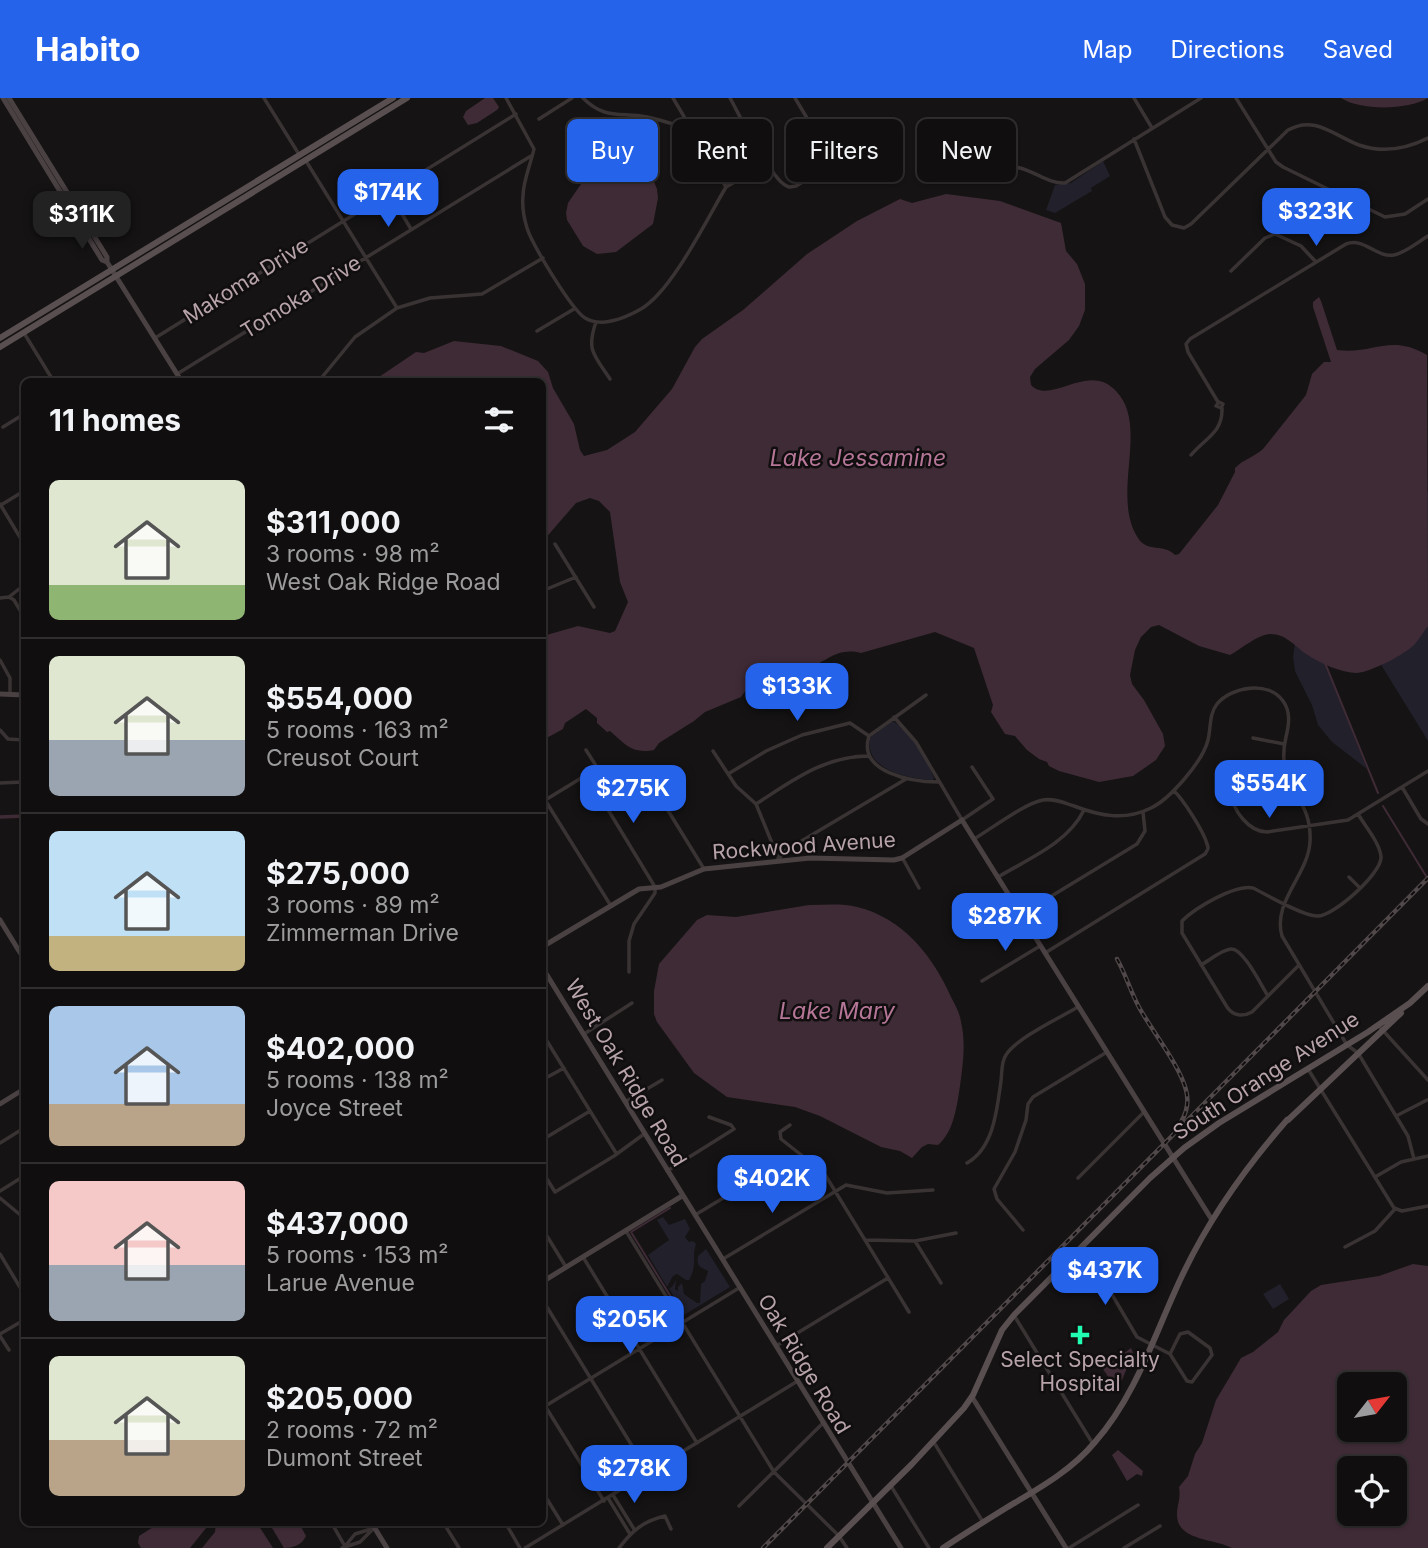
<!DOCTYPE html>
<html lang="en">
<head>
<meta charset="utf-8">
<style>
  :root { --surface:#100e0e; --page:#1e1c1c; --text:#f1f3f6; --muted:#9c9c9e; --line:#302e2e; --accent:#2563eb }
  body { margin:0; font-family:Inter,sans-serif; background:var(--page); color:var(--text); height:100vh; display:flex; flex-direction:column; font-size:26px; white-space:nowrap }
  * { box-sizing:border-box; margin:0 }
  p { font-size:23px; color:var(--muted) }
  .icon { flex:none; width:38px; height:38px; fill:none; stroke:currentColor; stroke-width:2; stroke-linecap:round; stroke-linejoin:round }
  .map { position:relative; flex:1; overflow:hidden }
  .panel { position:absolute; left:21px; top:280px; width:525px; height:1148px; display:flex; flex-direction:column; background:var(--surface); border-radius:10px; box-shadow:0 2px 5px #0004,0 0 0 2px var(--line) }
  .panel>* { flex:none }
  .banner { position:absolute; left:567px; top:21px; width:665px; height:63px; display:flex; gap:14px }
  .needle { width:46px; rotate:59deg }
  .buttons { position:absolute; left:1337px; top:1274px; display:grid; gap:14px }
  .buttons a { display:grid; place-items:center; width:70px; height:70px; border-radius:10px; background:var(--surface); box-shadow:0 2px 5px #0004,0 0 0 2px var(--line); font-size:35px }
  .price { position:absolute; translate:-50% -60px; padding:0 16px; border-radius:14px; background:var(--accent); color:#fff; font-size:23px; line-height:46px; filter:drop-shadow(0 2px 4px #0008) }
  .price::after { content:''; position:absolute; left:50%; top:42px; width:21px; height:16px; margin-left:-10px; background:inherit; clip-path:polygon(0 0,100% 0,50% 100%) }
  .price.selected { background:#222; color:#fff }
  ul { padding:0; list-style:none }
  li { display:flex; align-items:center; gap:21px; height:175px; padding:0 28px }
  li+li { border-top:2px solid var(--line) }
  li span { display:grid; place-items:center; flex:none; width:196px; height:140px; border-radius:10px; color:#555 }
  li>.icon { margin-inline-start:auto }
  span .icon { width:84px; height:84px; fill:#fffc; stroke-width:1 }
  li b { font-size:30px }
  h2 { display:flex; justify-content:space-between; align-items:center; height:84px; padding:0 28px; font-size:30px }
  .tag { padding:0 24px; border-radius:10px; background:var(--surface); box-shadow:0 2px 5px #0004,0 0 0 2px var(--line); font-size:24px; line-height:63px }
  .tag.selected { background:var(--accent); color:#fff }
  header { display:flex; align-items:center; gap:42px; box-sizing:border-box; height:98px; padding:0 35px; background:var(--accent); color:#fff }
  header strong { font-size:33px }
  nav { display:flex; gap:38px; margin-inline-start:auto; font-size:24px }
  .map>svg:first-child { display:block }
  .green { fill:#21202b }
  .water { fill:#3f2b36; fill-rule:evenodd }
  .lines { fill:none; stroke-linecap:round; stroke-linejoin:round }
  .stream { stroke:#3f2b36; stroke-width:2 }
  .canal { stroke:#3f2b36; stroke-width:3.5 }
  .street { stroke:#3a3334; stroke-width:3.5 }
  .secondary { stroke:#4a4143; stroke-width:5 }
  .primary { stroke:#594f51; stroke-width:6 }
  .rail-casing { stroke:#51484a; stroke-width:4.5 }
  .rail { stroke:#100e0e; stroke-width:2; stroke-dasharray:5; stroke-linecap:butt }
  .poi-dot { fill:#20ffb2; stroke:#100e0e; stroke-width:2.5 }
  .labels { text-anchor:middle; stroke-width:5; stroke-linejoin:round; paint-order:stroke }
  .street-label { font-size:21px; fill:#b7a3a9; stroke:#100e0e }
  .poi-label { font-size:21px; fill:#b7a3a9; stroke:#100e0e }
  .water-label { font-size:23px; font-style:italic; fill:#b67698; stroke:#100e0e }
</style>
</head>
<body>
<header>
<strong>Habito</strong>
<nav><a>Map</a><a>Directions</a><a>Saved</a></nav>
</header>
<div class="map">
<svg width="1428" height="1450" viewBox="0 0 1428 1450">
  <rect width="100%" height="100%" fill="#151313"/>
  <path class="green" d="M 1103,63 L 1110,78 L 1091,90 L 1092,93 L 1055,115 L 1046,112 L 1055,87 L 1071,85 Z
    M 1428,393 L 1428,643 L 1316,461 Z
    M 1295,545 L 1309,558 L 1325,565 L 1367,671 L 1332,644 L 1318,627 L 1312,607 L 1295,573 L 1293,559 Z
    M 892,623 C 913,632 926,660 934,680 L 933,682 C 909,681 864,672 870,640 Z
    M 663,1119 L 669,1127 L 685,1121 L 690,1131 L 685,1139 L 689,1144 L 693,1143 L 696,1146 C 691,1161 698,1166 689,1182 L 686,1182 L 677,1176 L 673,1178 L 667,1189 L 648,1157 L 669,1142 L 657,1122 Z
    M 706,1151 L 730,1189 L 684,1217 L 669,1190 L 672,1189 L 676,1182 L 675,1191 L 678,1193 L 678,1189 L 682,1185 L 684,1196 L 697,1205 L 700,1205 L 701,1186 L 705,1183 L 708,1173 C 702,1169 696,1170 698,1158 Z
    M 1280,1186 L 1289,1201 L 1273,1211 L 1263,1196 Z"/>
  <path class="water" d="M 485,0 L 493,0 L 499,9 L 497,12 L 477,25 L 468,27 L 463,19 L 466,13 Z
    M 1341,0 L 1428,0 C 1408,12 1361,13 1341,0 Z
    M 619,55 L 631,56 L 652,79 L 657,91 L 658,100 L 653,126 L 616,154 L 597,156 L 583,148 L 567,122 L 566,115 L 568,105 L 594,67 Z
    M 946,96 L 1000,103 L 1061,125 L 1066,153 L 1077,166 L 1085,186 L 1085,212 L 1079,228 L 1069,242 L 1035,271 L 1030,279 L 1031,287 C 1051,308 1088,263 1116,293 C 1150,328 1110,397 1138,440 C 1147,455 1164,445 1175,457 L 1179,456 L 1218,407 L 1235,374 L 1235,370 C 1244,361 1254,359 1263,351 L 1306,297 L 1312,276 L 1324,264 L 1331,264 L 1313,209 L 1313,204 L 1319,199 L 1321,203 L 1337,252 C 1374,257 1389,235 1427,257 L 1428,528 C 1424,533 1420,540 1415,546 C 1406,556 1371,574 1357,575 C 1341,575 1320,565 1306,556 C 1295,548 1285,535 1269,536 C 1255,538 1243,550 1230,557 L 1199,548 L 1159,527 L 1151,529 L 1141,539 L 1135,552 L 1130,577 L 1132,586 L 1144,602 L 1163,636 L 1165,648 L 1156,662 L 1133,678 L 1099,684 L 1059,673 L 1049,668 L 1047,664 L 1039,661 L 1027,652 L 1015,638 L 1005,636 L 991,614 L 993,607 L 974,550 L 935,534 L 861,555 C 836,549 828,564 807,570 C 802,571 796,569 790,571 C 777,574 771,579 757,577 L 741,599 L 705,614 L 694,623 L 659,645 L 654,652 C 632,656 626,647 610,633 L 607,634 L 597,625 L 597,620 L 586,611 L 565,625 L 563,631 L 543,642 L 543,538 L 578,528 L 610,535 L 615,533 L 628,504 L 620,484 L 610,414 L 599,403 L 590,400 L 576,405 L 543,443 L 542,284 L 373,283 L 416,254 L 424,255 L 454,243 L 501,248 L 538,263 L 548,274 L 553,290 L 574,326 L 580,352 L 584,358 L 607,352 L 635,334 L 672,291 L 695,249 L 702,241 L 743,212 L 807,156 L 857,123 L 900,101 L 912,105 Z
    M 809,807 C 825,807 842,805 857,809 C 903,820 933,858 951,899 C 955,907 960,915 961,924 C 966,945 963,966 960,988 C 957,1007 954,1034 938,1047 L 928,1046 L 922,1049 L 912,1060 L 900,1053 L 881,1049 L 820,1018 L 795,1009 L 727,999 L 694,975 L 657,924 L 654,916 L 654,893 L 659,866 L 697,822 L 707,817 L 736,819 Z
    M 1413,1166 L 1428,1168 L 1428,1450 L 1232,1450 C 1216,1441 1177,1443 1177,1417 C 1177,1406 1181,1401 1179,1389 L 1188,1378 L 1195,1356 L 1202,1345 L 1216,1302 L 1241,1260 L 1253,1254 L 1278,1234 L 1284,1222 L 1311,1193 L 1321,1187 L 1379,1178 ZM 1349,1286 L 1395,1286 L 1395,1332 L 1349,1332 ZM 1349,1370 L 1395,1370 L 1395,1416 L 1349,1416 Z
    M 1131,1250 L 1133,1255 L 1122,1282 L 1116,1286 L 1111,1283 L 1103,1271 Z
    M 1118,1352 L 1143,1373 L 1142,1378 L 1137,1376 L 1127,1383 L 1112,1357 Z
    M 161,1424 L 206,1425 L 207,1429 L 190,1450 L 141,1450 L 138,1445 L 139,1438 Z
    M 216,1424 L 257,1425 L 273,1450 L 202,1450 L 215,1434 Z
    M 269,1425 L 299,1425 L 306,1438 C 302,1447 293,1450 284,1450 Z"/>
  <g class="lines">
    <path class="stream" d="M 1325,565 L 1378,695
      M 1383,708 L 1426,778
      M 670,1110 L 631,1134 L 682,1217"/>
    <path class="canal" d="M 0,719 L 24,718"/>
    <path class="street" d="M 264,0 L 300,58
      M 506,0 L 534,51 C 531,65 523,83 523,98 C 522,108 524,120 527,130 C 532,146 571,211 585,220 C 602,230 625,220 641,211 C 672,193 707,121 726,89 L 738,82 L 773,74
      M 583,0 C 605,22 620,14 647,19 C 662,22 676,28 691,30
      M 673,0 L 726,89
      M 730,0 C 740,18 769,77 785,87 C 790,90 790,89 796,88 L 880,38
      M 795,0 L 834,65
      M 1134,0 L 1152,30
      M 1236,0 L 1276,64 L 1283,69 L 1385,119 L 1405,116 L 1428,101
      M 539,21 L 572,0
      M 919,29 C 920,41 928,49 928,61 C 958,63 990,63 1020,70 C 1036,74 1049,86 1065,85 L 1201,0
      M 1134,41 L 1165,119 L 1172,127 L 1184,130 L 1191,126 L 1288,32 C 1315,17 1333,37 1359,47 C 1382,55 1406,51 1428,40
      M 306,63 L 397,210
      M 393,101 L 411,131
      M 1231,173 L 1265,140 L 1275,136 L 1301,148 L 1316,164
      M 596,224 C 586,252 594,257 610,281
      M 537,233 L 574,211
      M 24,235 L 54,284
      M 155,240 L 516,16
      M 177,276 L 531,58
      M 318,284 L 355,239 L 397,210 L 430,200 L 482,196 L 543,160
      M 1218,304 L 1188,254 L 1186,246 L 1190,241 L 1346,146 C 1364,139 1376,160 1394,157 C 1405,155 1418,144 1428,138
      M 1219,304 L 1223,306 L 1221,310 L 1216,308 Z
      M 3,329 L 24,316
      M 1191,357 C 1205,340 1223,335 1222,310
      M 0,406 L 24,446
      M 1,407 L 24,393
      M 555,446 L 594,509
      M 542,493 L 576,479
      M 9,499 L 14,502 L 24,519
      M 0,500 L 9,499 L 19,491
      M 0,562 L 10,580 L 10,596
      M 926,597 L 869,638 C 857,675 913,684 939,684
      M 894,619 L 916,644 L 962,722 L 993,701 L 972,669
      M 0,632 L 8,641 L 24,642
      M 1253,640 L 1284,646
      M 586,652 L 600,674 L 651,692 L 660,692 L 678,681
      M 713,653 L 736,688 L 756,706 L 779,762
      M 728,676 L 766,653 L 802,637 L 850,625 L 869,638
      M 587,677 L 655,789 L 655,795 L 634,826 L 629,843 L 629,874
      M 0,685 L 24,684
      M 1402,689 L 1421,721 L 1428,726
      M 656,693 L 704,771
      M 1231,694 C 1232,712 1249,734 1267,734 L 1348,722 L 1428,673
      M 545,702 L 611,808
      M 542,704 L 596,671
      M 756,706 C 792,683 824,658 869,658
      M 974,741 C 991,731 1025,705 1043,702 C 1054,700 1064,705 1074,708 C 1100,718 1125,723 1151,710 C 1170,701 1203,663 1208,642 C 1211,630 1209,616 1217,606 C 1232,588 1269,583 1283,603 C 1291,614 1289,626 1286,639 C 1274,689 1313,697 1310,744 C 1308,777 1272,804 1282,838 L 1347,947 L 1358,955 L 1408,1038 L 1414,1061
      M 903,761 L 919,790
      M 779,762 L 783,754 L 906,681
      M 998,779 C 1028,761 1068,745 1084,712
      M 1349,779 L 1359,789
      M 1022,816 L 1137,746 L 1145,733 L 1143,714
      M 1045,855 L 1205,756 C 1208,751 1209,751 1207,746 C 1204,734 1183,701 1174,693
      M 1201,867 C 1210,862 1221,852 1231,851 C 1243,850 1261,887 1268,898
      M 1298,868 L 1252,914 C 1243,919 1233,918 1227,909 L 1182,835 L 1182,823 C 1195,810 1235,786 1253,790 C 1267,797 1303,818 1317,818 C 1333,819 1382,775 1381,759 C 1380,745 1365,728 1358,716
      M 982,883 L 1040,848
      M 1378,927 L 1428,982
      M 542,935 L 616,1055
      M 584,936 L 632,905
      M 1308,971 L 1394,1110 L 1402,1113 L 1428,1108
      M 542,982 L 564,970
      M 625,1004 L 662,982
      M 1396,1018 L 1427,1002
      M 790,1027 L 780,1034 L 781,1041 L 824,1075 L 909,1214
      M 542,1042 L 590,1013
      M 0,1045 L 24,1030
      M 967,1065 C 994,1050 997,1011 1001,983 C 1002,975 1001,964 1006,957 C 1015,941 1061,919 1078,909
      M 542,1073 L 555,1094 L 614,1058 L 644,1036
      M 667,1073 L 734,1031 L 731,1027 L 709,1019
      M 1375,1079 L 1401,1064 L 1428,1058
      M 1078,1080 L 1144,1014
      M 0,1093 L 24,1078
      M 0,1100 L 24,1120
      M 695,1117 L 778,1067
      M 542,1130 L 566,1169
      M 1023,1132 L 997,1101 L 994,1091 L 1015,1054 L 1026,1022 L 1028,1006 L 1033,999 L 1107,954
      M 626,1133 L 774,1374 L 839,1438 L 847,1450
      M 865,1142 L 915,1143 L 956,1135
      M 915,1143 L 941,1185
      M 1084,1149 L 1137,1239 L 1170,1256
      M 1345,1149 L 1375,1133 L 1395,1111
      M 0,1156 L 24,1196
      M 583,1159 L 697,1345
      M 723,1161 L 846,1087 L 887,1095 L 933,1092
      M 542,1201 L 648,1374
      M 1015,1219 L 1093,1346
      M 1188,1234 L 1210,1250 L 1212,1257 L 1192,1284 L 1187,1283 L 1170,1256 L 1180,1236 Z
      M 0,1236 L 24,1222
      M 0,1238 L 9,1252
      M 776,1248 L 888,1180
      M 542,1303 L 604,1403
      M 542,1310 L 739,1190
      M 933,1343 L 983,1424
      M 891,1388 L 929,1450
      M 542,1393 L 563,1427
      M 613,1397 L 634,1431
      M 608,1400 L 630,1436
      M 739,1408 L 822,1326
      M 331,1424 L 346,1450
      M 443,1424 L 459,1450
      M 505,1424 L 520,1450
      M 346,1447 L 355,1436 L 371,1431
      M 342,1450 L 360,1444 L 374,1430
      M 525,1450 L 796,1284
      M 619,1450 C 632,1433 643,1423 665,1418 L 671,1431
      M 1069,1450 L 1138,1407
      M 1124,1450 L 1160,1428"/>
    <path class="secondary" d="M 3,0 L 102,162 L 107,164 L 182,284
      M 9,0 L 107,159 L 107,164
      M 0,596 L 24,597
      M 0,822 L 24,861
      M 542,849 L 639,791 L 661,789 L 704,771 L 810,760 L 894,762 L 902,760 L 962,722 L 1212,1122
      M 542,869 L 901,1450
      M 0,1006 L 24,991
      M 542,1184 L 682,1098
      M 24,1277 L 24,1279
      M 972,1299 L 1066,1450
      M 371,1424 L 387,1450"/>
    <path class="primary" d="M 0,240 L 393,0
      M 0,249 L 407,0
      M 1288,1022 L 1401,915
      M 827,1450 L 912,1366 L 964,1310 L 973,1297 L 1002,1232 L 1014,1217 L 1150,1080 L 1184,1050 L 1219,1025 L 1368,934 L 1410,905 L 1428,888
      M 943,1450 C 964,1436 985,1423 1006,1410 C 1038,1391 1071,1373 1095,1344 C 1136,1298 1155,1235 1181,1180 C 1208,1122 1245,1070 1287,1022"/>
    <defs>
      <path id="rail" d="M 1117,861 C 1126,877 1131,895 1140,911 C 1153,934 1180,968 1186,992 C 1189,1003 1187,1014 1181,1024
        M 763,1450 L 1428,780"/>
    </defs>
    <use href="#rail" class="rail-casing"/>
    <use href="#rail" class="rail"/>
  </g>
  <path class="poi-dot" d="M1076.5 1226.5h7v7h7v7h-7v7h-7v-7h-7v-7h7z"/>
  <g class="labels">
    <g class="street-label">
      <text transform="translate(246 183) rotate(-32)" y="7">Makoma Drive</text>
      <text transform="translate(301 199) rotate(-32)" y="7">Tomoka Drive</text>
      <text transform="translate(804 748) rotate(-4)" y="7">Rockwood Avenue</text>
      <text transform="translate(626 975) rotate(59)" y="7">West Oak Ridge Road</text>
      <text transform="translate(1266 978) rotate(-33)" y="7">South Orange Avenue</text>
      <text transform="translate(804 1266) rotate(59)" y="7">Oak Ridge Road</text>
    </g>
    <g class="poi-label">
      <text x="1080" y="1269">Select Specialty<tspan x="1080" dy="24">Hospital</tspan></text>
    </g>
    <g class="water-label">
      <text x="858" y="368">Lake Jessamine</text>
      <text x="837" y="921">Lake Mary</text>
    </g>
  </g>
</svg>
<div class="buttons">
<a><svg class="needle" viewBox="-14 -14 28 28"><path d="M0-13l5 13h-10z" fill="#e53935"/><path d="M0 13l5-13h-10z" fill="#9c9c9e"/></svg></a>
<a><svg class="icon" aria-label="locate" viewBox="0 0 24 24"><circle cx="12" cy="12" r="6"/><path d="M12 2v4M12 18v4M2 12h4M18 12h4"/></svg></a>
</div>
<b class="price" style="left:388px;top:131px">$174K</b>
<b class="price" style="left:1316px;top:150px">$323K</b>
<b class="price selected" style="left:82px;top:153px">$311K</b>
<b class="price" style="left:797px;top:625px">$133K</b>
<b class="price" style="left:1269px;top:722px">$554K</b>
<b class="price" style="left:633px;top:727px">$275K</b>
<b class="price" style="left:1005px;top:855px">$287K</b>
<b class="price" style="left:772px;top:1117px">$402K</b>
<b class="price" style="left:1105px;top:1209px">$437K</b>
<b class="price" style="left:630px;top:1258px">$205K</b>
<b class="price" style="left:634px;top:1407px">$278K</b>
<div class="banner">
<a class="tag selected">Buy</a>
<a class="tag">Rent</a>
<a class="tag">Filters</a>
<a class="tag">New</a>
</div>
<section class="panel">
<h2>11 homes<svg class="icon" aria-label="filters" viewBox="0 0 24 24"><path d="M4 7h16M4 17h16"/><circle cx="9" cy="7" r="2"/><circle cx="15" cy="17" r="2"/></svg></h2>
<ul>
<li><span style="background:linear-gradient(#dfe7d0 75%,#8fb573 0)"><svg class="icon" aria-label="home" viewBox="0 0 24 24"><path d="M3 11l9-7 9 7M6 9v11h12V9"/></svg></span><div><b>$311,000</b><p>3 rooms · 98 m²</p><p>West Oak Ridge Road</p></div></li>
<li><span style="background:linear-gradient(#dfe7d0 60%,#9aa5b1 0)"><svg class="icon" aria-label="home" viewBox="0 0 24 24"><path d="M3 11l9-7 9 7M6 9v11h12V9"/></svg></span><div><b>$554,000</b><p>5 rooms · 163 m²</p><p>Creusot Court</p></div></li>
<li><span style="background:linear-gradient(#bfe0f5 75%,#c2b280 0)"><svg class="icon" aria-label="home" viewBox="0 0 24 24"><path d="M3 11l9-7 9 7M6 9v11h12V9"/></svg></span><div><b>$275,000</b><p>3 rooms · 89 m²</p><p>Zimmerman Drive</p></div></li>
<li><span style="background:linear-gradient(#a9c7e8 70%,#b9a48a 0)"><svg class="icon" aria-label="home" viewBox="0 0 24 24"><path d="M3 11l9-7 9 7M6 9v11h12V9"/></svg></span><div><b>$402,000</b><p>5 rooms · 138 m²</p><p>Joyce Street</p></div></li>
<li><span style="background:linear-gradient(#f6c9c9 60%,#9aa5b1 0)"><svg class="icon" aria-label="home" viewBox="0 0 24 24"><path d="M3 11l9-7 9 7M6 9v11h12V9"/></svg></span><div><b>$437,000</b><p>5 rooms · 153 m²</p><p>Larue Avenue</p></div></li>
<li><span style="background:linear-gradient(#dfe7d0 60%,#b9a48a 0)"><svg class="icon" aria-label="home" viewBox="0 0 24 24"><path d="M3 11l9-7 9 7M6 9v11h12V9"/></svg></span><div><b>$205,000</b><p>2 rooms · 72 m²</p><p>Dumont Street</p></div></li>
</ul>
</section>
</div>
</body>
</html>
